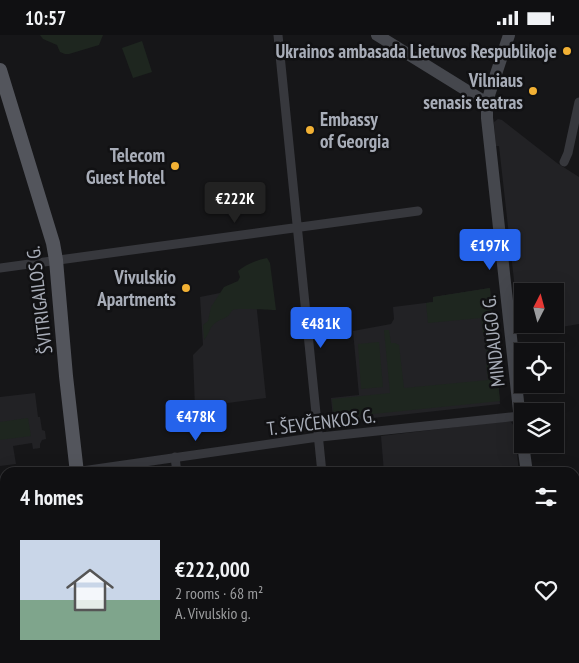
<!DOCTYPE html>
<html lang="en">
<head>
<meta charset="utf-8">
<style>
  :root { --surface:#101012; --page:#19191b; --text:#f1f3f6; --muted:#9c9d9f; --line:#303032; --accent:#2563eb }
  body { margin:0; font-family:"PT Sans Narrow",sans-serif; background:var(--page); color:var(--text); height:100vh; display:flex; flex-direction:column; font-size:19px; white-space:nowrap }
  * { box-sizing:border-box; margin:0 }
  p { font-size:16px; color:var(--muted) }
  .icon { flex:none; width:28px; height:28px; fill:none; stroke:currentColor; stroke-width:2; stroke-linecap:round; stroke-linejoin:round }
  .map { position:relative; flex:1; overflow:hidden }
  .panel { position:absolute; left:0px; top:432px; width:580px; height:196px; display:flex; flex-direction:column; background:var(--surface); border-radius:15px 15px 0 0; box-shadow:0 5px 20px #0002,0 0 0 1px var(--line) }
  .panel>* { flex:none }
  .needle { width:32px; rotate:6deg }
  .tools { position:absolute; left:514px; top:248px; display:grid; gap:10px }
  .tools a { display:grid; place-items:center; width:50px; height:50px; border-radius:0px; background:var(--surface); box-shadow:0 5px 20px #0002,0 0 0 1px var(--line); font-size:25px }
  .price { position:absolute; translate:-50% -42px; padding:0 11px; border-radius:5px; background:var(--accent); color:#fff; font-size:16px; line-height:32px; filter:drop-shadow(0 1px 2px #0008) }
  .price::after { content:''; position:absolute; left:50%; top:30px; width:15px; height:11px; margin-left:-8px; background:inherit; clip-path:polygon(0 0,100% 0,50% 100%) }
  .price.selected { background:#222; color:#fff }
  ul { padding:0; list-style:none }
  li { display:flex; align-items:center; gap:15px; height:125px; padding:0 20px }
  li span { display:grid; place-items:center; flex:none; width:140px; height:100px; border-radius:0px; color:#555 }
  li>.icon { margin-inline-start:auto }
  span .icon { width:60px; height:60px; fill:#fffc; stroke-width:1 }
  li b { font-size:21px }
  h2 { display:flex; justify-content:space-between; align-items:center; height:60px; padding:0 20px; font-size:21px }
  .status { display:flex; justify-content:space-between; align-items:center; height:35px; padding:0 25px; background:var(--surface); direction:ltr }
  .status svg { height:14px; fill:currentColor }
  .map>svg:first-child { display:block }
  .built { fill:#222225; fill-rule:evenodd }
  .green { fill:#1e261f }
  .lines { fill:none; stroke-linecap:round; stroke-linejoin:round }
  .minor { stroke:#37383d; stroke-width:9 }
  .secondary { stroke:#45474d; stroke-width:12 }
  .primary { stroke:#53555c; stroke-width:14 }
  .poi-dot { fill:#f2b134; stroke:#111113; stroke-width:2 }
  .labels { text-anchor:middle; stroke-width:5; stroke-linejoin:round; paint-order:stroke }
  .poi-label { font-size:19px; font-weight:bold; fill:#a8adb8; stroke:#111113; text-anchor:end }
  .street-label { font-size:19px; fill:#a8adb8; stroke:#111113 }
</style>
</head>
<body>
<div class="status"><b>10:57</b><svg viewBox="0 0 49 12"><path d="M0 12V9h3v3zM5 12V6h3v6zM10 12V3h3v9zM15 12V0h3v12zM26 1h20v11H26zM47 4h2v5h-2z"/></svg></div>
<div class="map">
<svg width="579" height="628" viewBox="0 0 579 628">
  <rect width="100%" height="100%" fill="#161618"/>
  <path class="built" d="M 498,84 L 502,85 L 557,128 L 579,142 L 579,289 L 520,299 L 499,111 L 496,111 L 494,89 L 494,87 ZM 522,256 L 555,256 L 555,289 L 522,289 Z
    M 490,253 L 500,369 L 336,387 L 333,383 L 331,363 L 359,360 L 353,296 L 391,289 L 394,284 L 393,272 L 433,267 L 433,262 Z
    M 220,258 L 256,266 L 266,363 L 205,371 L 203,374 L 195,374 L 193,320 L 203,310 L 200,262 Z
    M 35,358 L 38,382 L 40,382 L 42,395 L 45,396 L 46,404 L 42,405 L 40,409 L 40,413 L 33,414 L 32,408 L 13,411 L 16,429 L 0,431 L 0,362 Z
    M 506,386 L 511,387 L 514,391 L 519,437 L 384,437 L 381,401 Z
    M 5,452 L 5,624 L 87,624 L 87,628 L 0,628 L 0,453 Z
    M 579,516 L 579,587 L 575,589 L 575,518 Z"/>
  <path class="green" d="M 40,0 L 103,0 L 99,10 L 69,19 L 65,19 L 60,17 L 57,10 L 43,4 Z
    M 142,6 L 152,37 L 133,43 L 122,13 Z
    M 267,223 L 270,228 L 276,275 C 269,275 236,273 233,275 C 231,276 230,279 228,281 C 224,284 218,285 214,289 C 209,293 209,300 204,305 L 203,290 L 208,286 L 211,272 L 224,252 L 238,246 L 240,242 L 238,236 C 246,229 257,225 267,223 Z
    M 490,253 L 493,297 L 483,298 L 481,283 L 428,288 L 426,268 L 433,267 L 433,262 Z
    M 384,295 L 389,295 L 391,308 L 395,308 L 399,310 L 404,353 L 488,345 L 486,330 L 488,329 L 485,305 L 494,303 L 500,366 L 334,383 L 332,364 L 390,358 Z
    M 379,307 L 383,352 L 361,354 L 358,309 Z
    M 28,383 L 31,401 L 0,405 L 0,387 Z"/>
  <g class="lines">
    <path class="minor" d="M 278,0 L 322,438
      M 564,127 L 568,118 L 579,67
      M 0,233 L 418,176
      M 175,422 L 177,438
      M 68,438 L 311,403 L 520,381
      M 0,448 L 5,447
      M 188,624 L 188,628
      M 343,624 L 343,628"/>
    <path class="secondary" d="M 377,0 L 487,68
      M 509,0 L 490,57 L 487,68 L 487,83 L 522,403
      M 523,409 L 527,438
      M 575,613 L 579,611
      M 546,628 L 554,624"/>
    <path class="primary" d="M 0,35 L 53,208 L 56,225 L 66,341 L 77,438
      M 95,624 L 96,628"/>
  </g>
  <g class="poi-dot">
    <circle cx="567" cy="16" r="5"/>
    <circle cx="533" cy="56" r="5"/>
    <circle cx="310" cy="95" r="5"/>
    <circle cx="175" cy="131" r="5"/>
    <circle cx="186" cy="253" r="5"/>
  </g>
  <g class="labels">
    <g class="poi-label">
      <text x="557" y="23">Ukrainos ambasada Lietuvos Respublikoje</text>
      <text x="523" y="52">Vilniaus<tspan x="523" dy="22">senasis teatras</tspan></text>
      <text x="320" y="91" text-anchor="start">Embassy<tspan x="320" dy="22">of Georgia</tspan></text>
      <text x="165" y="127">Telecom<tspan x="165" dy="22">Guest Hotel</tspan></text>
      <text x="176" y="249">Vivulskio<tspan x="176" dy="22">Apartments</tspan></text>
    </g>
    <g class="street-label">
      <text transform="translate(39 265) rotate(-97)" y="7">ŠVITRIGAILOS G.</text>
      <text transform="translate(493 306) rotate(-96)" y="7">MINDAUGO G.</text>
      <text transform="translate(321 387) rotate(-7)" y="7">T. ŠEVČENKOS G.</text>
    </g>
  </g>
</svg>
<div class="tools">
<a><svg class="needle" viewBox="-14 -14 28 28"><path d="M0-13l5 13h-10z" fill="#e53935"/><path d="M0 13l5-13h-10z" fill="#9c9d9f"/></svg></a>
<a><svg class="icon" aria-label="locate" viewBox="0 0 24 24"><circle cx="12" cy="12" r="6"/><path d="M12 2v4M12 18v4M2 12h4M18 12h4"/></svg></a>
<a><svg class="icon" aria-label="layers" viewBox="0 0 24 24"><path d="M12 4l9 5-9 5-9-5zM3 14l9 5 9-5"/></svg></a>
</div>
<b class="price selected" style="left:235px;top:189px">€222K</b>
<b class="price" style="left:490px;top:236px">€197K</b>
<b class="price" style="left:321px;top:314px">€481K</b>
<b class="price" style="left:196px;top:407px">€478K</b>
<section class="panel">
<h2>4 homes<svg class="icon" aria-label="filters" viewBox="0 0 24 24"><path d="M4 7h16M4 17h16"/><circle cx="9" cy="7" r="2"/><circle cx="15" cy="17" r="2"/></svg></h2>
<ul>
<li><span style="background:linear-gradient(#c9d6e8 60%,#7fa58c 0)"><svg class="icon" aria-label="home" viewBox="0 0 24 24"><path d="M3 11l9-7 9 7M6 9v11h12V9"/></svg></span><div><b>€222,000</b><p>2 rooms · 68 m²</p><p>A. Vivulskio g.</p></div><svg class="icon" aria-label="heart" viewBox="0 0 24 24"><path d="M12 20l-8-8c-3-5 5-10 8-4 3-6 11-1 8 4z"/></svg></li>
</ul>
</section>
</div>
</body>
</html>
